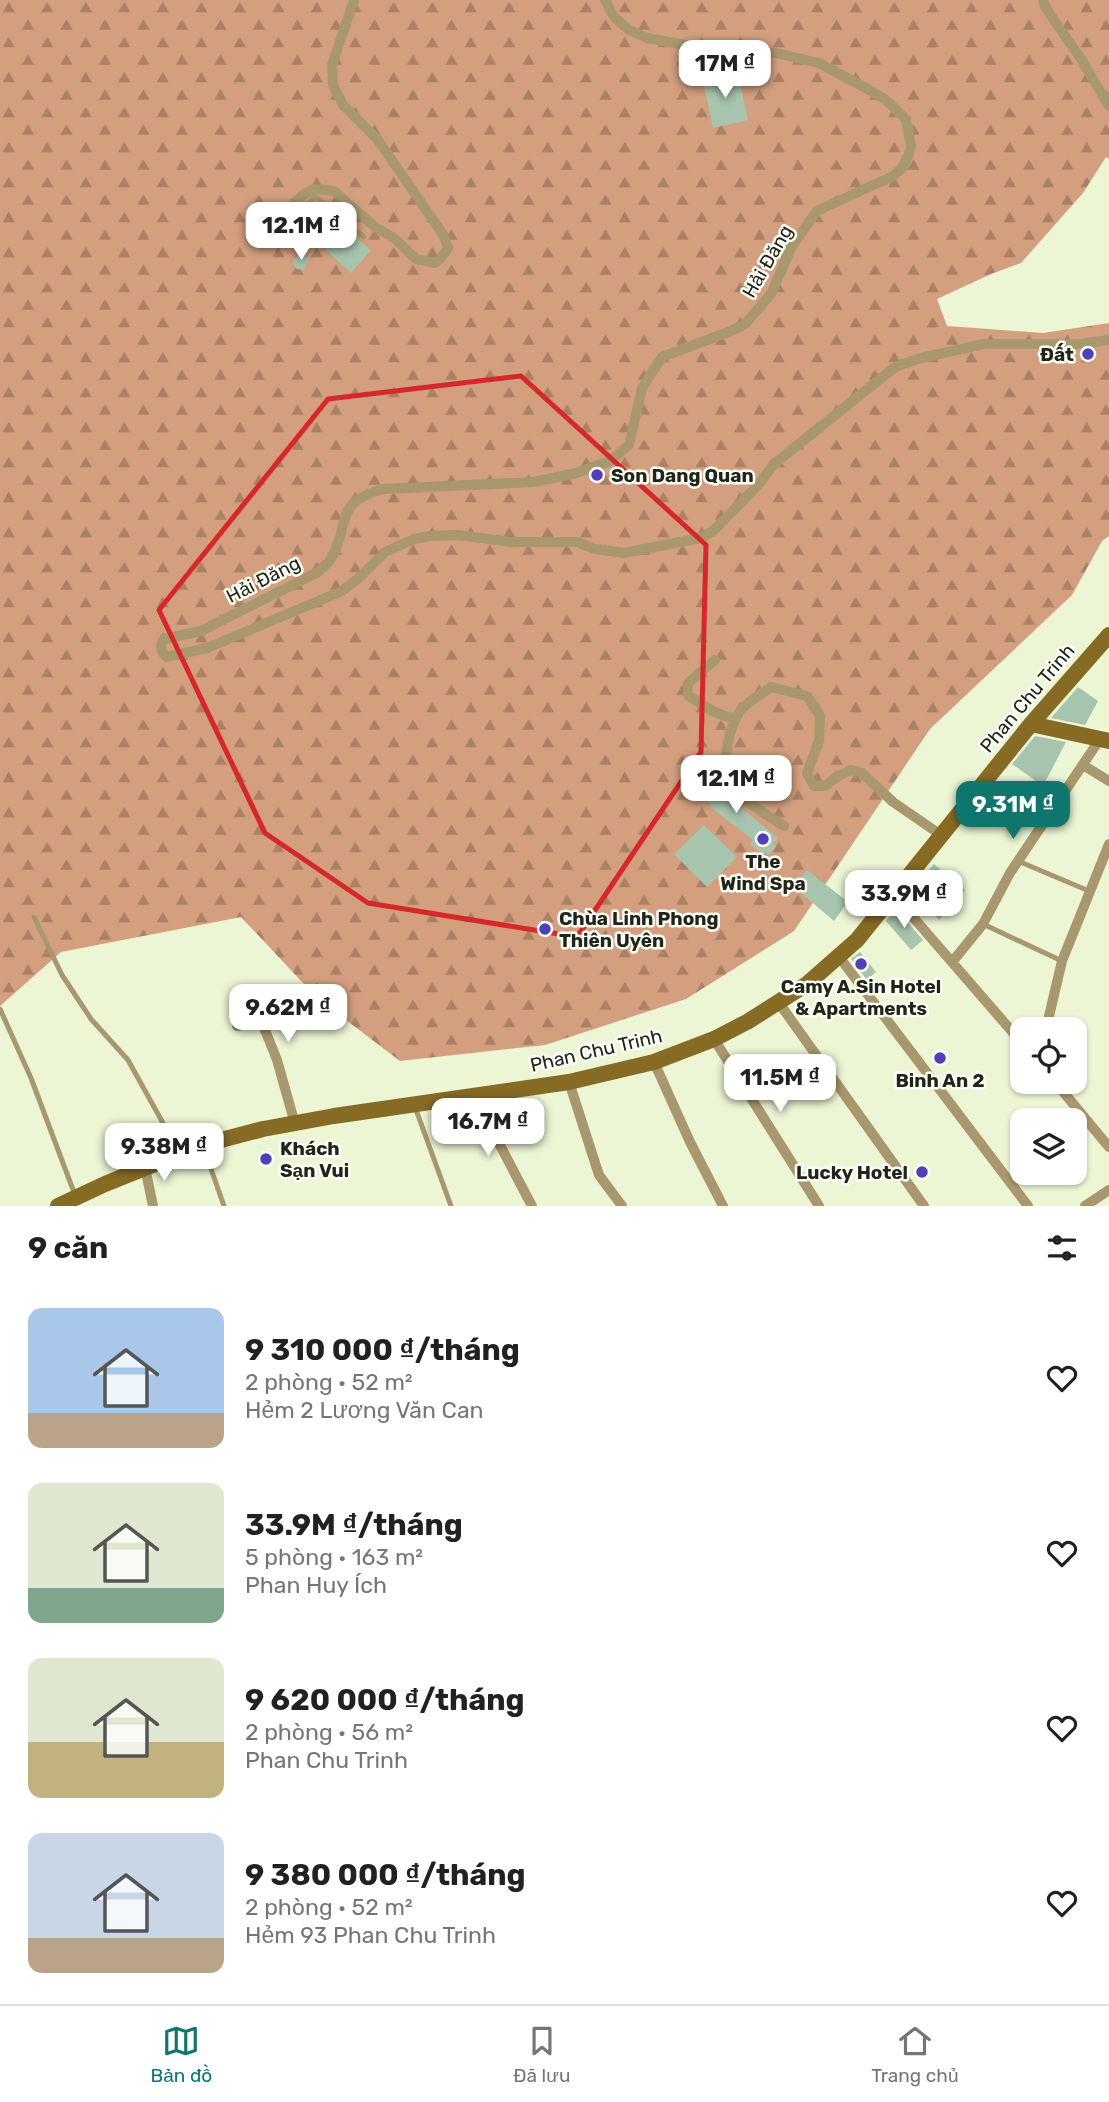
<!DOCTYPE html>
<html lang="vi">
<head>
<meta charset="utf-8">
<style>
  :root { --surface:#fff; --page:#f2f2f2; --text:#202124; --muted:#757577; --line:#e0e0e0; --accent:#0f766e }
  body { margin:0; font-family:Rubik,sans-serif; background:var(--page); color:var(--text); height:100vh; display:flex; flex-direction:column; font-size:26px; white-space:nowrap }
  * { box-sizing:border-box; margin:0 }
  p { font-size:23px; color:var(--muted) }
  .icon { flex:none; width:38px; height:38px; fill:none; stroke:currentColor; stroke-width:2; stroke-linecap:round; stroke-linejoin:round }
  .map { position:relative; height:1206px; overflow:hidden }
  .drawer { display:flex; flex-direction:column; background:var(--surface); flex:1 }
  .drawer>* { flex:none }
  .tools { position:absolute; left:1010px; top:1017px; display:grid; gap:14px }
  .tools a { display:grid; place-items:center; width:77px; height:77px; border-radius:14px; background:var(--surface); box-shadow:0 2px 5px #0004; font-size:35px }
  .price { position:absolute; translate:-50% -60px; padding:0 16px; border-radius:14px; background:#fff; color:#222; font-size:23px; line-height:46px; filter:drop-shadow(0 2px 4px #0008) }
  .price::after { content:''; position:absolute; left:50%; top:42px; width:21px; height:16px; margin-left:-10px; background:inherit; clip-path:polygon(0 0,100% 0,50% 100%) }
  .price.on { background:var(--accent); color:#fff }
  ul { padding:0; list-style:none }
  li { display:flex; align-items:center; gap:21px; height:175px; padding:0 28px }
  li span { display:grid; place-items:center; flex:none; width:196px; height:140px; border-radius:14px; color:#555 }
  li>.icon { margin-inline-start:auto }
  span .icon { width:84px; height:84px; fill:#fffc; stroke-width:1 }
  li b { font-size:30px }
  h2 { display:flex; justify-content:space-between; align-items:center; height:84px; padding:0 28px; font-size:30px }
  .dock { display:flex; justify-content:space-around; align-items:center; height:98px; border-top:2px solid var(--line); background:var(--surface); font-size:19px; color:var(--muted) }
  .dock a { display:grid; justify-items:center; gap:4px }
  .dock .on { color:var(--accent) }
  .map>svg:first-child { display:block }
  .forest { fill:url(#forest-firs) }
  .building { fill:#a7c4ae }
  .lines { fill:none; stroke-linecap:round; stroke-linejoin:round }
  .lane { stroke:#a9976d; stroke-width:5 }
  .street { stroke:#a9976d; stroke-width:10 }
  .secondary { stroke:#876b25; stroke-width:16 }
  .marked { fill:none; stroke:#d62828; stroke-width:5; stroke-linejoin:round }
  .poi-dot { fill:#5040b7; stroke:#fcfef8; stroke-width:2.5 }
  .labels { text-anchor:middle; stroke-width:5; stroke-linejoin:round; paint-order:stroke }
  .street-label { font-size:19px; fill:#212418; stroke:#fcfef8 }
  .poi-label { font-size:19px; font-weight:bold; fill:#212418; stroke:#fcfef8; text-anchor:start }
</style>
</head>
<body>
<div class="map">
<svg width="1109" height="1206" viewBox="0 0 1109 1206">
  <defs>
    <pattern id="forest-firs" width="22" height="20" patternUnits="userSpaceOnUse" patternTransform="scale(1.75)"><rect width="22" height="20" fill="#d39f7e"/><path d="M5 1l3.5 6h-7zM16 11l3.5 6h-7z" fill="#ab8166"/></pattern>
  </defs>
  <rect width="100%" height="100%" fill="#ecf5d4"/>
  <path class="forest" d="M 0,0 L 1109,0 L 1109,159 L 1106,157 L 1083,193 L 1021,263 L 991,274 L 937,299 L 947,326 L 1043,333 L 1109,323 L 1109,536 L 1102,541 L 1072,595 L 930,729 L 794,931 L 686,999 L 545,1045 L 400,1061 L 317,998 L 241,917 L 61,952 L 0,1006 Z"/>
  <path class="building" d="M 738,73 L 748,120 L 713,128 L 703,80 Z
    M 320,207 L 371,250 L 351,273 L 302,228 Z
    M 298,256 L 310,257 L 304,270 L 297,269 L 293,264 L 293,260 Z
    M 1078,687 L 1098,701 L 1085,725 L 1051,718 Z
    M 1035,736 L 1066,742 L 1043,786 L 1012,764 Z
    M 705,773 L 718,781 L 717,783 L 723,787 L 739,806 L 778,838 L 773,844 L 776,846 L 769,855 L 765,852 L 763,855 L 750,844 L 753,840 L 709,806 L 710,803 L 699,796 L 702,791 L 696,787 Z
    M 704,825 L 737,857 L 707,887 L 674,854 Z
    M 934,864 L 965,890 L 939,920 L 917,893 L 917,884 Z
    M 807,870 L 848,902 L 834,921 L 794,887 Z
    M 896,909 L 923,940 L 911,950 L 886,921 Z
    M 860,952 L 876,972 L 867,980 L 851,959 Z"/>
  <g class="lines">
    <path class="lane" d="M 312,245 L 292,225 L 315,196 L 364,237
      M 1018,861 L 1089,891
      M 34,917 L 62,975 L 91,1019 L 128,1060 L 179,1152
      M 983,924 L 1062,961
      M 0,1009 L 31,1078 L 75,1195
      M 415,1107 L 451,1206
      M 203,1146 L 224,1206"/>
    <path class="street" d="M 605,0 L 614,17 L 629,30 L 647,38 L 702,48 L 776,53 L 806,60 L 819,63 L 864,87 L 886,100 L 906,119 L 911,146 L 908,157 L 902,168 L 893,176 L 817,211 L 792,246 L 771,294 L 745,324 L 731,331 L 662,357 L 642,388 L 629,445 L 610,461 L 576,473 L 534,482 L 384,489 C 331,502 352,526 330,560 C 328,564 321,568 318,572 L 201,631 L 164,639 L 161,645 L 162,652 L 167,657 L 207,648 L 342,591 L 360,577 L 385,552 L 414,539 L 430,536 L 458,535 L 512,542 L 577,542 L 595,549 L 624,553 L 700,538 L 713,531 L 723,521 L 758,485 L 774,464 L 895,367 L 921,358 L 984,344 L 1080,344 L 1109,340
      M 1043,0 L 1045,7 L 1081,59 L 1109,106
      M 295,221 L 291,211 L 294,203 L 303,195 L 314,189 L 334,191 L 375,227 L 394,238 L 416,259 L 435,263 L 442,257 L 448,248 L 444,236 L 378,140 L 343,105 L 333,85 L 332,65 L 354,0
      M 715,660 L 688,683 L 688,695 C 705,707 716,715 736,719
      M 1083,765 L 1109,781
      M 784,826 C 770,817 736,797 729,782 C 721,765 729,725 741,710 C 748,701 762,694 771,687 L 807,696 L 820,716 L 819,741 L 807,773 L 814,786 L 825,786 L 838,776 L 851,770 L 862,773 L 893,802 L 941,835
      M 893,894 L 1022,1043
      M 840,958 L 1028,1206
      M 953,961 L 983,924 L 1010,873 L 1100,739
      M 779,1003 L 924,1206
      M 237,1026 L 261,1021 L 263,1025 L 277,1060 L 295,1124
      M 1046,1029 L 1062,961 L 1109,844
      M 714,1039 L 819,1206
      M 654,1062 L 690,1142 L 723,1206
      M 569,1082 L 599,1175 L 622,1206
      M 1055,1082 L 1109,1147
      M 480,1095 L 492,1130 L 532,1206
      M 145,1167 L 153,1206
      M 1085,1206 L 1109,1190"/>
    <path class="secondary" d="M 1031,724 L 1109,741
      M 58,1206 L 105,1184 L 202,1145 L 263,1129 L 334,1116 L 569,1082 L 654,1062 L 714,1039 L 747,1022 L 807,984 L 857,940 L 1031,724 L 1109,635"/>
  </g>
  <path class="marked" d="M 521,376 L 706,545 L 701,752 L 577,937 L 368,903 L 265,833 L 159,610 L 328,399 Z"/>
  <g class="poi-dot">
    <circle cx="1088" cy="354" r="7"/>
    <circle cx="597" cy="475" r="7"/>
    <circle cx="763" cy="839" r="7"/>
    <circle cx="545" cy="929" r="7"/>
    <circle cx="861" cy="964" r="7"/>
    <circle cx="940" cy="1058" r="7"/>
    <circle cx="266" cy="1159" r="7"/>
    <circle cx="922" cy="1172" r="7"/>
  </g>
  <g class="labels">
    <g class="street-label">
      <text transform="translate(767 261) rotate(-60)" y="7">Hải Đăng</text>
      <text transform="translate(263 579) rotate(-27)" y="7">Hải Đăng</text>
      <text transform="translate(1027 698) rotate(-50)" y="7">Phan Chu Trinh</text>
      <text transform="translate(596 1050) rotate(-13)" y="7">Phan Chu Trinh</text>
    </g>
    <g class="poi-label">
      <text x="1074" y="361" text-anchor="end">Đất</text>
      <text x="611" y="482">Son Dang Quan</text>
      <text x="763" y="868" text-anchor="middle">The<tspan x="763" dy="22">Wind Spa</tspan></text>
      <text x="559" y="925">Chùa Linh Phong<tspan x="559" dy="22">Thiên Uyên</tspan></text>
      <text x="861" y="993" text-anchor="middle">Camy A.Sin Hotel<tspan x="861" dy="22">&amp; Apartments</tspan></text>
      <text x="940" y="1087" text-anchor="middle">Binh An 2</text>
      <text x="280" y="1155">Khách<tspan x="280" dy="22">Sạn Vui</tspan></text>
      <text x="908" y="1179" text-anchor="end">Lucky Hotel</text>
    </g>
  </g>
</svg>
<div class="tools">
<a><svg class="icon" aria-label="locate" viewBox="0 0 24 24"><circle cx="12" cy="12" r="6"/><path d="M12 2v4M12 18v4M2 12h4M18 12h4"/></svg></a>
<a><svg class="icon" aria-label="layers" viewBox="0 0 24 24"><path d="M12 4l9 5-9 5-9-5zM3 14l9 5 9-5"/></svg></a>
</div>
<b class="price" style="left:725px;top:100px">17M ₫</b>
<b class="price" style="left:301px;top:262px">12.1M ₫</b>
<b class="price" style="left:736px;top:815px">12.1M ₫</b>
<b class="price on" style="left:1013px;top:841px">9.31M ₫</b>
<b class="price" style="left:904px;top:930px">33.9M ₫</b>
<b class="price" style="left:288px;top:1044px">9.62M ₫</b>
<b class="price" style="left:780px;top:1114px">11.5M ₫</b>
<b class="price" style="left:488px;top:1158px">16.7M ₫</b>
<b class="price" style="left:164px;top:1183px">9.38M ₫</b>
</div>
<section class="drawer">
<h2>9 căn<svg class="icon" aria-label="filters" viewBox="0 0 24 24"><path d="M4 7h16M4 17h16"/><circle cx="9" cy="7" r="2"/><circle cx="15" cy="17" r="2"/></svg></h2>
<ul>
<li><span style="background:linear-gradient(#a9c7e8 75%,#b9a48a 0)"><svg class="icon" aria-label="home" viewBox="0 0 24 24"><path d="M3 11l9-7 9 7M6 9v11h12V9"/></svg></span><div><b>9 310 000 ₫/tháng</b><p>2 phòng · 52 m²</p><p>Hẻm 2 Lương Văn Can</p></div><svg class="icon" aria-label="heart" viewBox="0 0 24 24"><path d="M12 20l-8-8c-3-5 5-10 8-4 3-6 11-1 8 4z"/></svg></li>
<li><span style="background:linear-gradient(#dfe7d0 75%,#7fa58c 0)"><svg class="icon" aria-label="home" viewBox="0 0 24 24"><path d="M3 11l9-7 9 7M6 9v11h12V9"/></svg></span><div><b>33.9M ₫/tháng</b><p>5 phòng · 163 m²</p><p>Phan Huy Ích</p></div><svg class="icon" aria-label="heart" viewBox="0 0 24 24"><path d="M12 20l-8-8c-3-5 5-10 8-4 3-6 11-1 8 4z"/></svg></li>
<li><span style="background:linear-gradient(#dfe7d0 60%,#c2b280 0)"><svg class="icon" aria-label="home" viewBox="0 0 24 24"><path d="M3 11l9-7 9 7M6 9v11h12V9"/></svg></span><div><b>9 620 000 ₫/tháng</b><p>2 phòng · 56 m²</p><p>Phan Chu Trinh</p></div><svg class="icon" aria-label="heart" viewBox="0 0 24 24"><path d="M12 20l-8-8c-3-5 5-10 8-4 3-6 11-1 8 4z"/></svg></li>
<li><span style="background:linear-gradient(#c9d6e8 75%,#b9a48a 0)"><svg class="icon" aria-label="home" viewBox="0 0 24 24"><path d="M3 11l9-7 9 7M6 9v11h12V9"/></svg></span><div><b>9 380 000 ₫/tháng</b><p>2 phòng · 52 m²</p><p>Hẻm 93 Phan Chu Trinh</p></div><svg class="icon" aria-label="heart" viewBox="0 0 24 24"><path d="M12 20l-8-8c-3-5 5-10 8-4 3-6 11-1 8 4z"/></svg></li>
</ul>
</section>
<nav class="dock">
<a class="on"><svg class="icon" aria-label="map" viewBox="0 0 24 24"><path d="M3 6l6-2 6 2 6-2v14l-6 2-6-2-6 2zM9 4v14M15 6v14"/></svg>Bản đồ</a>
<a><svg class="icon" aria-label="saved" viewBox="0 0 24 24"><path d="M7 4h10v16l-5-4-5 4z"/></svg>Đã lưu</a>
<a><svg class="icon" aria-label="home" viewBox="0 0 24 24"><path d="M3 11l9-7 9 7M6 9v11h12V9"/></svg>Trang chủ</a>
</nav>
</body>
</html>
